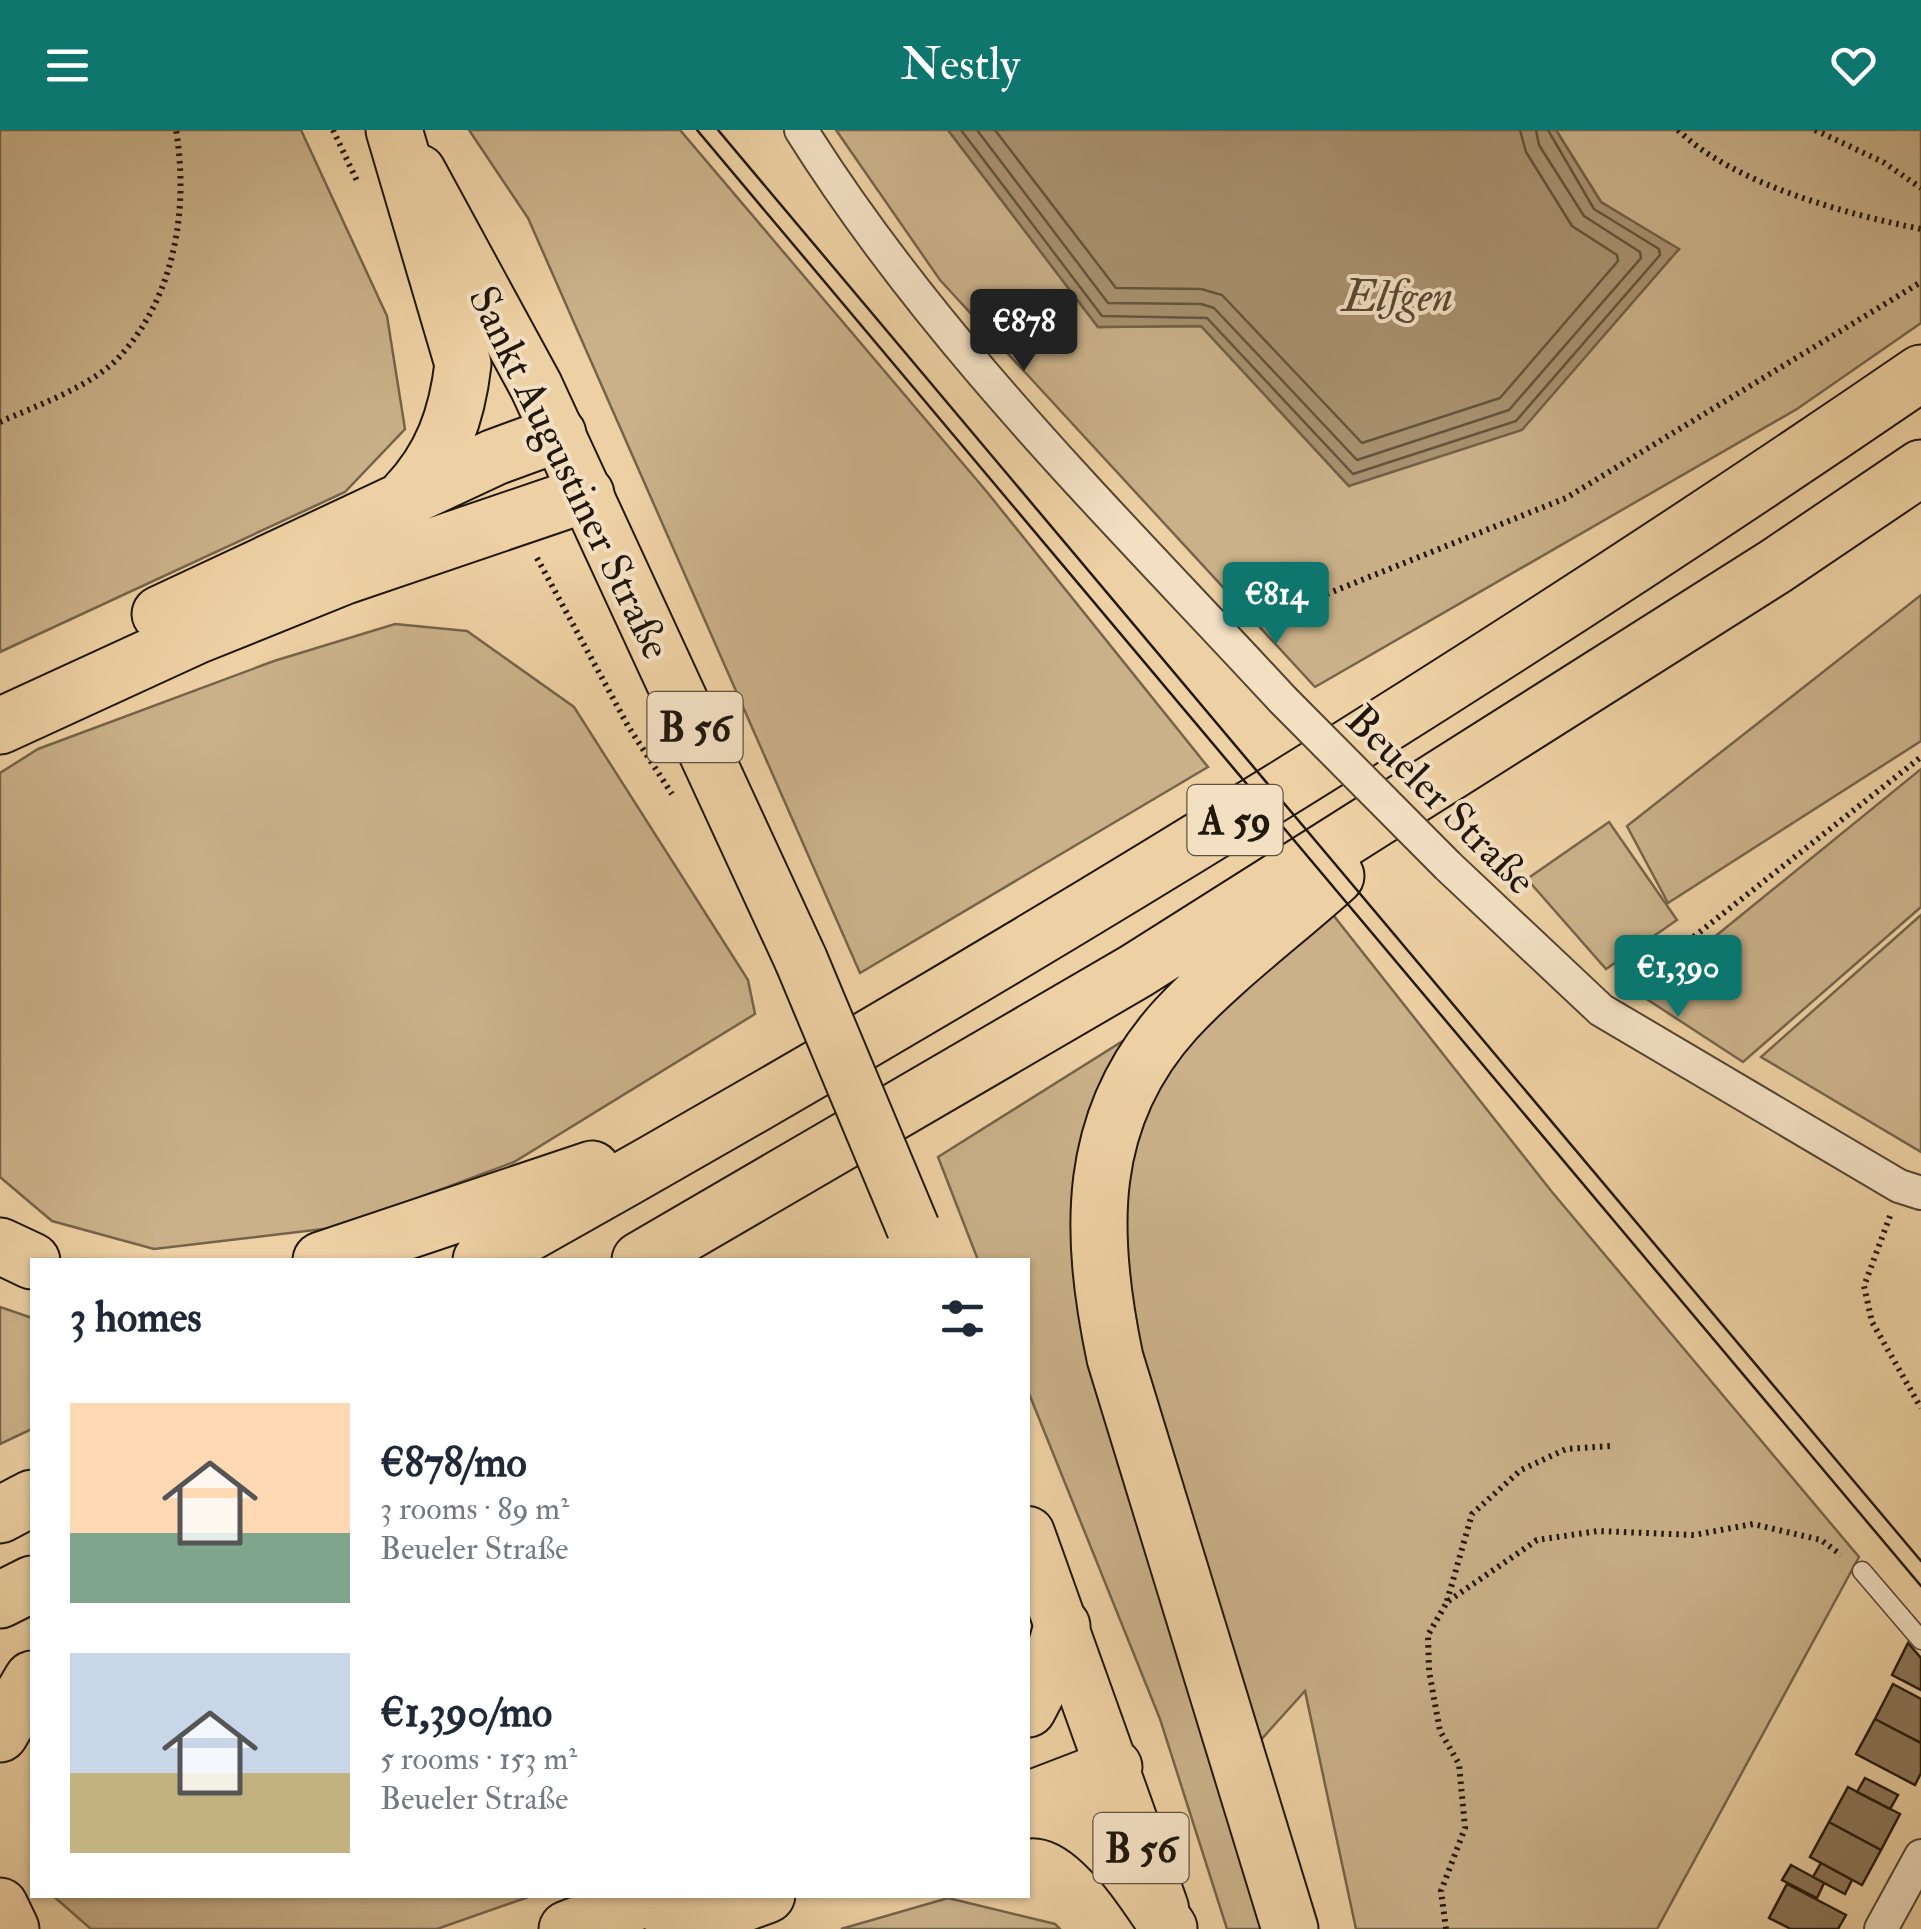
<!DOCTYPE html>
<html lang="en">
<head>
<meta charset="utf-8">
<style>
  :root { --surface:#fff; --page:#f6f6f7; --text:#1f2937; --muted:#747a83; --accent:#0f766e }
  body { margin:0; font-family:"IM FELL Double Pica",serif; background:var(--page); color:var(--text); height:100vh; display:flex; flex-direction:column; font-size:38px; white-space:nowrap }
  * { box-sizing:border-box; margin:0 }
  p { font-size:32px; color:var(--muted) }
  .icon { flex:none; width:55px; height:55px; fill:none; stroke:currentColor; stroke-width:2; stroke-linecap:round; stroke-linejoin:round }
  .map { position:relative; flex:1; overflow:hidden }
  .panel { position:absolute; left:30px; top:1128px; width:1000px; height:640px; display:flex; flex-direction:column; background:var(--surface); border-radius:0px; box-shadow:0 2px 8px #0004 }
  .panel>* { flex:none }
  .price { position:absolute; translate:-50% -85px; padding:0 22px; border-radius:10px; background:var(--accent); color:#fff; font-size:32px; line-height:65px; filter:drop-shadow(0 2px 5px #0008) }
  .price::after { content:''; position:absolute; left:50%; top:60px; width:30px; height:22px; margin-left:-15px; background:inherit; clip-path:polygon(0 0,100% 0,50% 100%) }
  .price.on { background:#222; color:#fff }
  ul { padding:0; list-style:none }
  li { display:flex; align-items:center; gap:30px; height:250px; padding:0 40px }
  li span { display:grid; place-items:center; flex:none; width:280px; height:200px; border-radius:0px; color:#555 }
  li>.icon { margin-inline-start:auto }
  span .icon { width:120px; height:120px; fill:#fffc; stroke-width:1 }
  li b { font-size:42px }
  h2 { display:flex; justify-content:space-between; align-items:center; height:120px; padding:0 40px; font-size:42px }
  header { display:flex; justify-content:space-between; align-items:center; height:130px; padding:0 40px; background:var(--accent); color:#fff; font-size:45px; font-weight:600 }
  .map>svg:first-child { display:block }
  .green { fill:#cab189; stroke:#76644a; stroke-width:2.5 }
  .water { fill:#a8916f; stroke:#726047; stroke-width:2.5 }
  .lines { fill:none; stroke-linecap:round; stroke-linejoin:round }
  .shore { stroke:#64543c; stroke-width:2.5 }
  .building { fill:#8b775a; stroke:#21170a; stroke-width:2.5 }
  .service-casing { stroke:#544530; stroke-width:21 }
  .minor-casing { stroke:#544530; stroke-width:36 }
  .primary-casing { stroke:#21170a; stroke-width:56 }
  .motorway-casing { stroke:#21170a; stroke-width:59 }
  .path { stroke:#21170a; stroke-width:6; stroke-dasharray:2.5 5; stroke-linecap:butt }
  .service { stroke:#f3e0c3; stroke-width:18 }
  .minor { stroke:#f3e0c3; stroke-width:32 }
  .primary { stroke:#edd0a3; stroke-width:52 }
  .motorway { stroke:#edd0a3; stroke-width:55 }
  .tram { stroke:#21170a; stroke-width:2.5 }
  .minor-bridge-casing { stroke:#544530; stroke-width:36; stroke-linecap:butt }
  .primary-bridge-casing { stroke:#21170a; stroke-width:56; stroke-linecap:butt }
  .minor-bridge { stroke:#f3e0c3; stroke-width:32 }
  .primary-bridge { stroke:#edd0a3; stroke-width:52 }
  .labels { text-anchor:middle; stroke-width:8; stroke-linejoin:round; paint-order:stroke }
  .shield { fill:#f3e0c3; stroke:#605342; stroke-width:2.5 }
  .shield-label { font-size:40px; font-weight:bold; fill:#21170a }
  .street-label { font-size:42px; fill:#21170a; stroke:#f3e0c3 }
  .water-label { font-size:45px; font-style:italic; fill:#574832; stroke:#f3e0c3 }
</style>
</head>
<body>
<header><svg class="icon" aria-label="menu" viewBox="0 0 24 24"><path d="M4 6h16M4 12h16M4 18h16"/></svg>Nestly<svg class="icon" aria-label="heart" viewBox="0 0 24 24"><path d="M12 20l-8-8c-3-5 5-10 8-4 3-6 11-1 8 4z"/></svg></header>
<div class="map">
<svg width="1921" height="1799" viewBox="0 0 1921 1799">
  <rect width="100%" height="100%" fill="#edd0a3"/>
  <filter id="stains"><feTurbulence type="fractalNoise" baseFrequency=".002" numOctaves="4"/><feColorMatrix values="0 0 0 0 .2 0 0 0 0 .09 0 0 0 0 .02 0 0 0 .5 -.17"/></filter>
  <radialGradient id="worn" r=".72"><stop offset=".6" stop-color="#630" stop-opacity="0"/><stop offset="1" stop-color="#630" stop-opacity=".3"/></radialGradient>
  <path class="green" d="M 0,0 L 301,0 L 387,186 L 405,299 L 345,362 L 0,522 Z
    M 469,0 L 680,0 L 987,362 L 1208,637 L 860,843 L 528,88 Z
    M 836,0 L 948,0 L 1098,197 L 1201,196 L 1349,356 L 1678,120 L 1601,72 L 1556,0 L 1921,0 L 1921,193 L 1797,279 L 1315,557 L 940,150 Z
    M 1921,465 L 1921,611 L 1668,773 L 1627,696 Z
    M 395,494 L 467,501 L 574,577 L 748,850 L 755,884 L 514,1032 L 340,1097 L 154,1119 L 52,1091 L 0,1047 L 0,643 L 38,619 L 274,531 Z
    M 1921,639 L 1921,777 L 1743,932 L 1642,866 Z
    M 1609,692 L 1677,790 L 1606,839 L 1527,749 Z
    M 1330,781 L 1552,1062 L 1859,1427 L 1657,1799 L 1356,1799 L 1305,1561 L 1221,1654 L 1262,1799 L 1227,1799 L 1160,1589 L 1028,1261 L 1028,1130 L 978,1130 L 938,1027 Z
    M 1921,785 L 1921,1022 L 1761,927 Z
    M 0,1177 L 32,1188 L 32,1299 L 0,1314 Z
    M 52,1765 L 534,1765 L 437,1799 L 91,1799 Z
    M 948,1768 L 1055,1794 L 1060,1799 L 841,1799 Z"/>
  <path class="water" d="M 948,0 L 1556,0 L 1601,72 L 1679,119 L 1522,300 L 1349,356 L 1201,196 L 1098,197 Z"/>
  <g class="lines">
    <path class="shore" d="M 961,0 L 1102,186 L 1207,188 L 1353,344 L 1516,291 L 1660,125 L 1659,119 L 1594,79 L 1548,0
      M 977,0 L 1108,173 L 1201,174 L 1214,178 L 1357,330 L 1509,280 L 1641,128 L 1640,122 L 1584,86 L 1539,15 L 1536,0
      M 995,0 L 1116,158 L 1201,159 L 1222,165 L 1362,313 L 1500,268 L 1618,131 L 1617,125 L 1572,96 L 1526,22 L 1520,0"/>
  </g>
  <path class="building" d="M 1908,1513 L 1921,1528 L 1921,1560 L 1892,1545 Z
    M 1893,1554 L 1921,1569 L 1921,1613 L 1875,1589 Z
    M 1875,1589 L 1921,1613 L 1921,1643 L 1915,1655 L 1856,1624 Z
    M 1865,1648 L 1898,1665 L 1890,1679 L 1857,1662 Z
    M 1848,1657 L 1900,1684 L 1881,1720 L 1829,1692 Z
    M 1829,1692 L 1881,1720 L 1862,1755 L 1810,1727 Z
    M 1821,1733 L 1852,1750 L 1845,1764 L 1813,1747 Z
    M 1791,1735 L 1824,1753 L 1817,1768 L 1782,1750 Z
    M 1787,1754 L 1846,1785 L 1838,1799 L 1791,1799 L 1769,1788 Z"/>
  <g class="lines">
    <defs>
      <path id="service" d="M 1862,1441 L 1921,1510"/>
      <path id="minor" d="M 801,0 C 934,212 1114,387 1283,570
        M 1448,736 L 1601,880 L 1899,1056 L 1921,1063
        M 1881,1799 L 1921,1726"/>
      <path id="primary" d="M 419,41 L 536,256 L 801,830
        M 1028,1403 L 1162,1778"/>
      <path id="motorway" d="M 394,0 L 463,234 C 457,286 442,328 406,366
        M 160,484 L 495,327 L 558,304
        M 0,596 L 196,506 L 345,446 L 586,364
        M 0,1116 L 32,1131
        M 321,1130 L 592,1039
        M 481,1130 C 974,855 1455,562 1921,243
        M 640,1130 L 1136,841 L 1776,436 L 1921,338
        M 0,1385 L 32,1368
        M 0,1470 L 32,1454
        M 1028,1579 L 1051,1535 L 1062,1496
        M 0,1604 L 32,1549
        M 1028,1670 L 1114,1637
        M 1028,1680 C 1092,1676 1137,1752 1169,1798
        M 0,1776 L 11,1799
        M 567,1799 L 654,1765
        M 673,1799 L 767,1765
        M 1290,1799 L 1115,1228 C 1089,1104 1085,989 1176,889 C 1223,838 1284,793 1336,746"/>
    </defs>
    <use href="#service" class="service-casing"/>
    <use href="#minor" class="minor-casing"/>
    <use href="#primary" class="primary-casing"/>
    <use href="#motorway" class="motorway-casing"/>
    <path class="path" d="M 333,0 L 358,53
      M 1678,0 C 1733,54 1846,84 1921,99
      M 1815,0 L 1883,32 L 1921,58
      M 0,292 C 36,276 95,255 121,225 C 175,165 189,78 176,0
      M 537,428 L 628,596 L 672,664
      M 1257,492 L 1566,368 L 1921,152
      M 1629,858 L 1921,627
      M 1890,1086 L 1864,1156 L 1872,1192 L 1921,1278
      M 1447,1471 L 1472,1384 L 1521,1340 L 1566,1319 L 1610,1316
      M 1446,1799 L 1441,1761 L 1465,1698 L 1459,1634 L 1440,1601 L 1429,1541 L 1428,1505 L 1447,1472 L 1537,1410 L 1598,1401 L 1694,1405 L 1753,1394 L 1821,1410 L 1841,1425"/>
    <use href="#service" class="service"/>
    <use href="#minor" class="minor"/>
    <use href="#primary" class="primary"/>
    <use href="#motorway" class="motorway"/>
    <path class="tram" d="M 697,0 L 1921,1456
      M 718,0 L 1921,1431"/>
    <defs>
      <path id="minor-bridge" d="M 1283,570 L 1448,736"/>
      <path id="primary-bridge" d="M 801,830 L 913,1098"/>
    </defs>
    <use href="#minor-bridge" class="minor-bridge-casing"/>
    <use href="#primary-bridge" class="primary-bridge-casing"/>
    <use href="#minor-bridge" class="minor-bridge"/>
    <use href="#primary-bridge" class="primary-bridge"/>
  </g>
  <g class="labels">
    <g class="shield">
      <rect x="647.5" y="562" width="95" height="70" rx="8"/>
      <rect x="1187.5" y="655" width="95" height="70" rx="8"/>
      <rect x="1093.5" y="1683" width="95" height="70" rx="8"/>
    </g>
    <g class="shield-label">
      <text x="695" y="611">B 56</text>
      <text x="1235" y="704">A 59</text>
      <text x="1141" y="1732">B 56</text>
    </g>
    <g class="street-label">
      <text transform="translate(571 342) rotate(64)" y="15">Sankt Augustiner Straße</text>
      <text transform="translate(1442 669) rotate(45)" y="15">Beueler Straße</text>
    </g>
    <g class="water-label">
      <text x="1398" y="181">Elfgen</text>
    </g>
  </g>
  <rect width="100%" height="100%" filter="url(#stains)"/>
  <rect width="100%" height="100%" fill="url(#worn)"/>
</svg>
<b class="price on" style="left:1024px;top:244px">€878</b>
<b class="price" style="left:1276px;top:517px">€814</b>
<b class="price" style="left:1678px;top:890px">€1,390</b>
<section class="panel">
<h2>3 homes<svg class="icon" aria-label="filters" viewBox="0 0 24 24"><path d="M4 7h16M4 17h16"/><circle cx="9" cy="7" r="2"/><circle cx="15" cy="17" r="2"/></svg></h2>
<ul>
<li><span style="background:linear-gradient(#ffd9b3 65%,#7fa58c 0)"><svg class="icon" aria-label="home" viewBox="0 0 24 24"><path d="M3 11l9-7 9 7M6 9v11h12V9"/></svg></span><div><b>€878/mo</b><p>3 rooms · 89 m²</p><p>Beueler Straße</p></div></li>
<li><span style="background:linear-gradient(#c9d6e8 60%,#c2b280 0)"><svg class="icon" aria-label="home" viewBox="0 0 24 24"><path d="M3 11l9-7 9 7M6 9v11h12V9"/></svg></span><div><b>€1,390/mo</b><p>5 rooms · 153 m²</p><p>Beueler Straße</p></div></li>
</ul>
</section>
</div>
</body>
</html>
